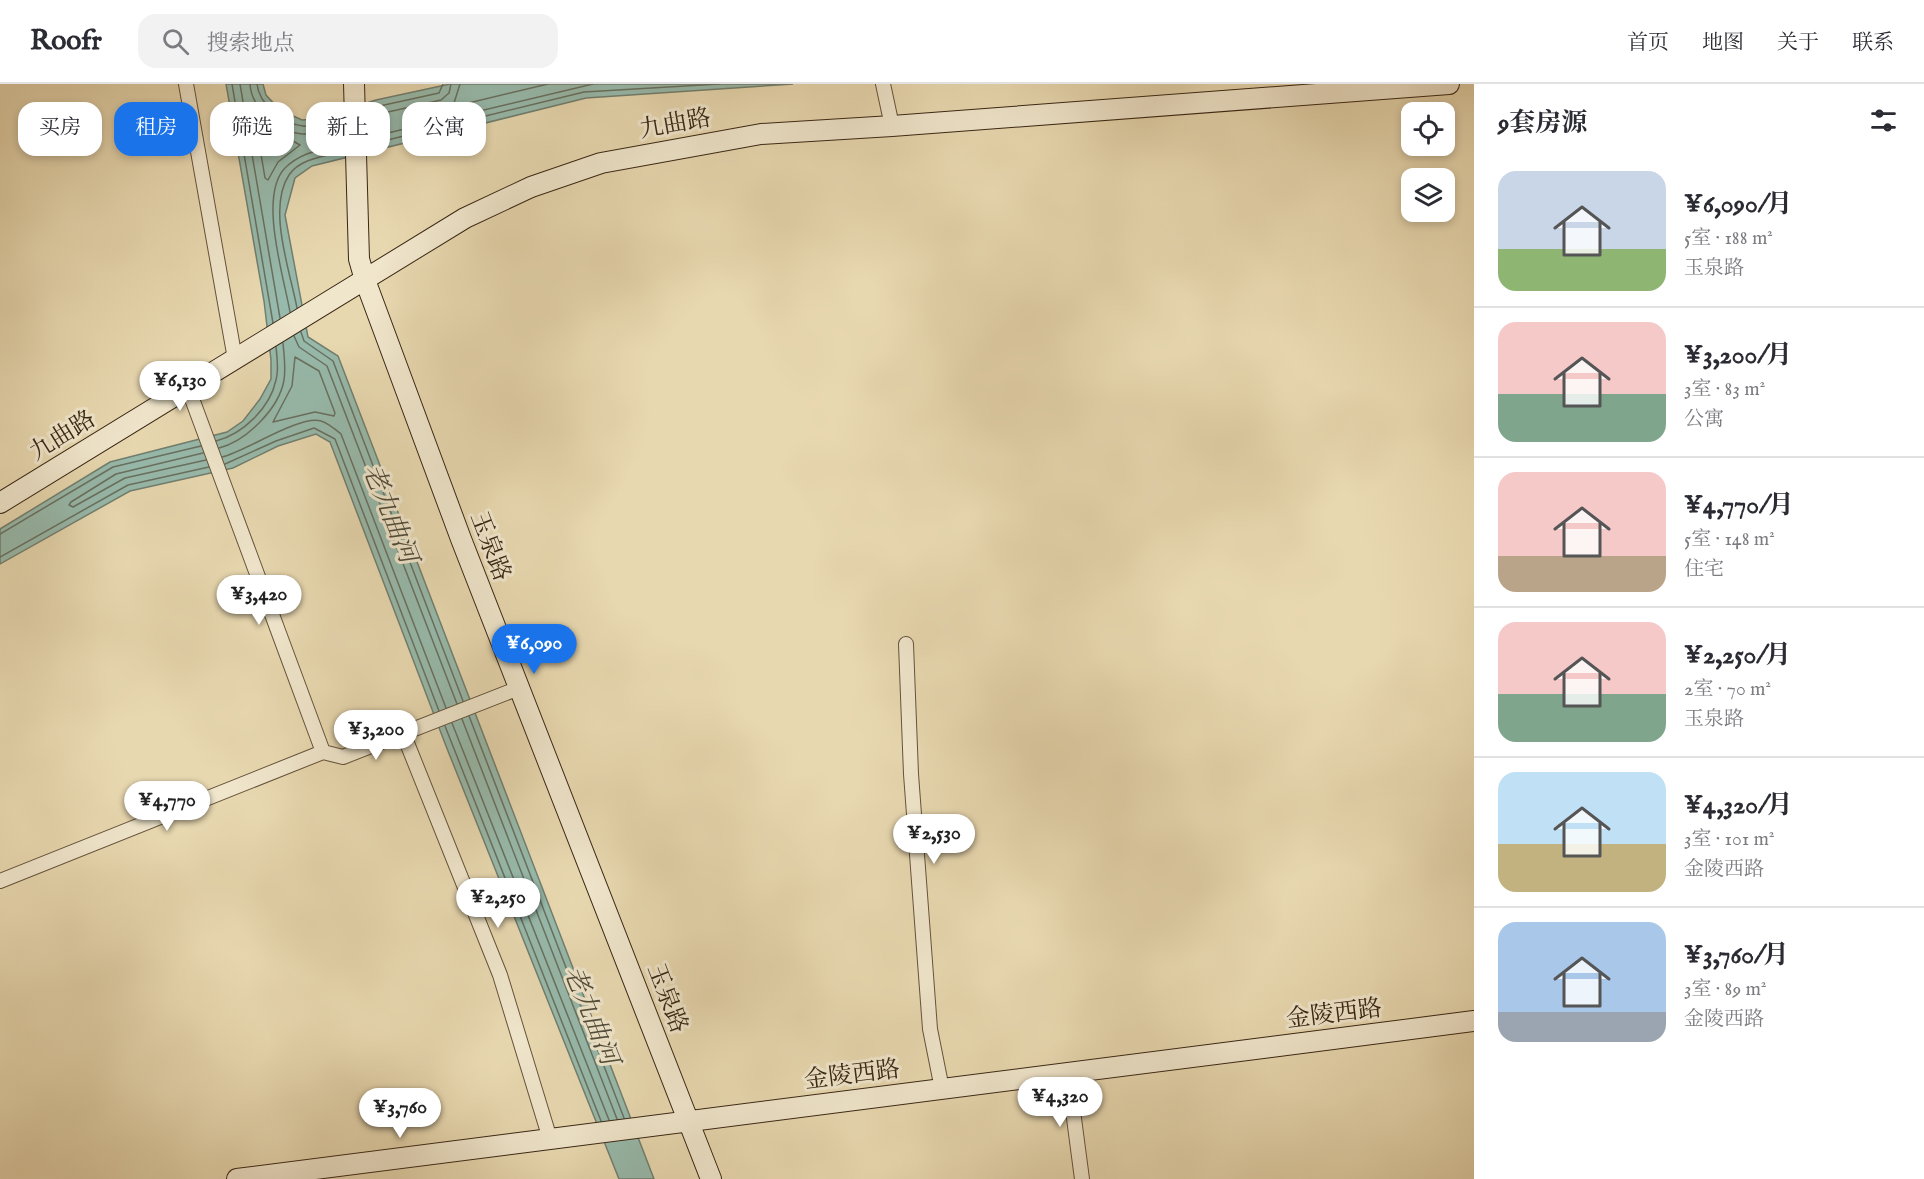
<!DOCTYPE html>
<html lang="zh">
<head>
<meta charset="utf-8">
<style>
  :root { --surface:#fff; --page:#f2f2f3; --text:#2b2b33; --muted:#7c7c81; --line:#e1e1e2; --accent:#1a73e8 }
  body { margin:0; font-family:"IM FELL English","Noto Serif SC",serif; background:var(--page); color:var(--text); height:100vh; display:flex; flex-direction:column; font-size:22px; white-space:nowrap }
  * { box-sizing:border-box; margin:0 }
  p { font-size:20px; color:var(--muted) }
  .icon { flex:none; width:33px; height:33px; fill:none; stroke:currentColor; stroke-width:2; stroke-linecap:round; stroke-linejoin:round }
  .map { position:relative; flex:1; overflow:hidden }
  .side { display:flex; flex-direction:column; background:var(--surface); width:450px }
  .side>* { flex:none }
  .top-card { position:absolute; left:18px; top:18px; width:570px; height:54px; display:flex; gap:12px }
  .fabs { position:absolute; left:1401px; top:18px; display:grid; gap:12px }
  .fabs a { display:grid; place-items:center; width:54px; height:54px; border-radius:12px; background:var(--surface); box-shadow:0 3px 9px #0003; font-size:30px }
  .price { position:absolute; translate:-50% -51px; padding:0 14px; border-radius:21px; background:#fff; color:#222; font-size:20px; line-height:39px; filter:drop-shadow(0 2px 3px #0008) }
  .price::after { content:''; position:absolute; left:50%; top:36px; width:18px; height:14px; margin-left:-9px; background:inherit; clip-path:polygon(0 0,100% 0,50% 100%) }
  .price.on { background:var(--accent); color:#fff }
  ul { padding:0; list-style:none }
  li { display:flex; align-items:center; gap:18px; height:150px; padding:0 24px }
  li+li { border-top:2px solid var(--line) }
  li span { display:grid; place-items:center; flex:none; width:168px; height:120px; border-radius:18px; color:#555 }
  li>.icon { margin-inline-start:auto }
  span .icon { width:72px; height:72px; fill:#fffc; stroke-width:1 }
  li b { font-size:26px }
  h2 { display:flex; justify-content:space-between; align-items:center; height:72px; padding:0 24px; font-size:26px }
  .pill { padding:0 21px; border-radius:18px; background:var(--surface); box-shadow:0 3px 9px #0003; font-size:21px; line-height:54px }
  .pill.on { background:var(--accent); color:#fff }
  header { display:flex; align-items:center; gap:36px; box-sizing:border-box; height:84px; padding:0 30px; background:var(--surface); border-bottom:2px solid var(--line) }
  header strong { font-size:28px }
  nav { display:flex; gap:33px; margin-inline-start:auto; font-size:21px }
  .search { width:420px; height:54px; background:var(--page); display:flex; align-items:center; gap:15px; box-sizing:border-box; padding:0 21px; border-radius:18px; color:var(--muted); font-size:22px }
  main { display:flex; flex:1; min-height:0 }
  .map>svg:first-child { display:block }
  .water { fill:#97baac; stroke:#717f6f; stroke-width:1.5 }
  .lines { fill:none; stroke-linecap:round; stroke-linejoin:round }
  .shore { stroke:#687060; stroke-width:1.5 }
  .street-casing { stroke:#65533b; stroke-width:16 }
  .secondary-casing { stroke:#392714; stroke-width:22 }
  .street { stroke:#f0e6cc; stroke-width:14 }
  .secondary { stroke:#f0e6cc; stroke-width:20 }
  .labels { text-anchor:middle; stroke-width:6; stroke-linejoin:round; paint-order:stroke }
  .street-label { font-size:24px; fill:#392714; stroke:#f0e6cc }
  .water-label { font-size:26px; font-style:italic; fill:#504c3a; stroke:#f0e6cc }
</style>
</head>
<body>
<header>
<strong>Roofr</strong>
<div class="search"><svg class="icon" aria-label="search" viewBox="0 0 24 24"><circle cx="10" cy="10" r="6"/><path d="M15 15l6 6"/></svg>搜索地点</div>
<nav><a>首页</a><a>地图</a><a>关于</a><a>联系</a></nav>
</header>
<main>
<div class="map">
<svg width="1474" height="1095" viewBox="0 0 1474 1095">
  <rect width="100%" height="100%" fill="#e8d8b0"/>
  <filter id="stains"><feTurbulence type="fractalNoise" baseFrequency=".00333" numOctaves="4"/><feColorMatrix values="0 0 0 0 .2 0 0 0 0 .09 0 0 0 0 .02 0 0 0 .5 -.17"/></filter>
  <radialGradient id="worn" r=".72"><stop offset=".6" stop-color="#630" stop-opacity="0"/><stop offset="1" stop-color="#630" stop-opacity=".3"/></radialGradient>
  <path class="water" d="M 226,0 L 263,0 L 266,11 L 280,26 L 302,36 L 316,35 L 376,16 L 450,0 L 793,0 L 586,14 L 312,82 L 295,94 L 285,131 L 308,253 L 338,272 L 654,1095 L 619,1095 L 446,662 L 330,358 L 316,350 L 278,362 L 233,384 L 130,407 L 0,480 L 0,445 L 110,378 L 227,348 L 243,337 L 260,315 L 271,295 L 271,276 L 264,217 Z"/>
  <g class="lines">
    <path class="shore" d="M 232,0 L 273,239
      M 240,0 L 280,234
      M 250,0 C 251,23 278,48 302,50 C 316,51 330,44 344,40
      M 257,0 C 259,20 283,40 303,42 C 316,44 331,36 344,32
      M 460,0 L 454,19 L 456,22 L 548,0
      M 366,25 L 439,9 L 443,0
      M 366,33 L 441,16 L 449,9 L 451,0
      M 258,37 L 300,61 L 278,78 L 268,96 L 265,94 L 256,40 Z
      M 367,54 L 593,0
      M 367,61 L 584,8 L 719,0
      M 297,224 C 290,187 267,124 289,91 C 300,74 327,72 345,67
      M 290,228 C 284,193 258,112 285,84 C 301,68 324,65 344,59
      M 301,248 L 304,257 L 333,277 L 463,617
      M 294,252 L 299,263 L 327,282 L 457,620
      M 295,273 L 319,287 L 335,329 L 334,332 L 315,328 L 273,338 L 292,302 Z
      M 216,357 C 243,350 270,324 276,296 C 279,286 277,273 276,263
      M 219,364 C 246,357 279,325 284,296 C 286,284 284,271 283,259
      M 203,369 L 116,390 L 71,418 L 69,421 L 73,423 L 125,394 L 206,376
      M 222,373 C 245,368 299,331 321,337 C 328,339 335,345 341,350 L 446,624
      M 225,380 L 276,357 L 314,344 L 335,355 L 439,627
      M 0,450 L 113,383 L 201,362
      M 0,473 L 128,401 L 209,383
      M 469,632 L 624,1034
      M 462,635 L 617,1035
      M 452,639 L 609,1036
      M 445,642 L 601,1037"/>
    <defs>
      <path id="street" d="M 186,0 L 235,275
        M 883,0 L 892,42
        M 188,304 L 323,668
        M 906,560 L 911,690 L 930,945 L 942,1005
        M 403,649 L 500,891 L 550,1055
        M 0,797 L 323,668 L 343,673 L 519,604
        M 1068,989 L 1082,1095"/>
      <path id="secondary" d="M 354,0 L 359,175 L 365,196 L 461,455 L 711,1095
        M 0,419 L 465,134 L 531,103 L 601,79 L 761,50 L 892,42 L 1449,0
        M 237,1095 L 1474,937"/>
    </defs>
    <use href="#street" class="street-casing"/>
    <use href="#secondary" class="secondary-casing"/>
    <use href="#street" class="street"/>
    <use href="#secondary" class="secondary"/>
  </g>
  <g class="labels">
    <g class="street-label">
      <text transform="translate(675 39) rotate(-10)" y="8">九曲路</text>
      <text transform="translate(62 351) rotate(-32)" y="8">九曲路</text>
      <text transform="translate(491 462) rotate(69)" y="8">玉泉路</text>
      <text transform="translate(668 914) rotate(69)" y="8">玉泉路</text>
      <text transform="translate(1334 929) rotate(-7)" y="8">金陵西路</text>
      <text transform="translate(852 990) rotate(-7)" y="8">金陵西路</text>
    </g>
    <g class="water-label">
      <text transform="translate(391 429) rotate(68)" y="9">老九曲河</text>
      <text transform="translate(592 931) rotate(68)" y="9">老九曲河</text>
    </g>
  </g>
  <rect width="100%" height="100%" filter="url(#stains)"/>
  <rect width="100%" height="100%" fill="url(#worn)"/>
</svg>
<div class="fabs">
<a><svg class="icon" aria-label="locate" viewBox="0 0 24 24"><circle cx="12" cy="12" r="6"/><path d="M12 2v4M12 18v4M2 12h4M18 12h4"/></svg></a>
<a><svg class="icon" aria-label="layers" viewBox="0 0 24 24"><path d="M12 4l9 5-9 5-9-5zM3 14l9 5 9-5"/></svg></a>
</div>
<b class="price" style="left:180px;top:328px">¥6,130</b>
<b class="price" style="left:259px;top:542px">¥3,420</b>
<b class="price on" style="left:534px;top:591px">¥6,090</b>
<b class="price" style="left:376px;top:677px">¥3,200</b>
<b class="price" style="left:167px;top:748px">¥4,770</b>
<b class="price" style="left:934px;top:781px">¥2,530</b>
<b class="price" style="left:498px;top:845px">¥2,250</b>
<b class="price" style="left:1060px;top:1044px">¥4,320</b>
<b class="price" style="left:400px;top:1055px">¥3,760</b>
<div class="top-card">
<a class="pill">买房</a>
<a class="pill on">租房</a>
<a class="pill">筛选</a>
<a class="pill">新上</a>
<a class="pill">公寓</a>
</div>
</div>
<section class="side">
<h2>9套房源<svg class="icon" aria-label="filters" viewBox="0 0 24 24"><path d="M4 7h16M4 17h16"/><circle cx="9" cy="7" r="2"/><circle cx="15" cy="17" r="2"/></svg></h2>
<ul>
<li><span style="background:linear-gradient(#c9d6e8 65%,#8fb573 0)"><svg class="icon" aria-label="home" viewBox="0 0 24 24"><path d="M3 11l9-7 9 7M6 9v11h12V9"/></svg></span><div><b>¥6,090/月</b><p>5室 · 188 m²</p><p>玉泉路</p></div></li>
<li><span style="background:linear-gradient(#f6c9c9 60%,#7fa58c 0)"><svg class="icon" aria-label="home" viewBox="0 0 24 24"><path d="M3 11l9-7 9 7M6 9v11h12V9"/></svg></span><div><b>¥3,200/月</b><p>3室 · 83 m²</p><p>公寓</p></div></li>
<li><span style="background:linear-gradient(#f6c9c9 70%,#b9a48a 0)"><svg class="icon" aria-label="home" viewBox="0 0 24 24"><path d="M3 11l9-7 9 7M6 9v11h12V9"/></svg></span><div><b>¥4,770/月</b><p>5室 · 148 m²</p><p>住宅</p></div></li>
<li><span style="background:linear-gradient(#f6c9c9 60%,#7fa58c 0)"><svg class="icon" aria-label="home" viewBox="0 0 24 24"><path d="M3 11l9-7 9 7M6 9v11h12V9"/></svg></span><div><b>¥2,250/月</b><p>2室 · 70 m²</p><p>玉泉路</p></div></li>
<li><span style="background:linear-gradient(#bfe0f5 60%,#c2b280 0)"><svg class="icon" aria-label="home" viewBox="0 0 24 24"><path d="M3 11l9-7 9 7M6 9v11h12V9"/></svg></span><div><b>¥4,320/月</b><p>3室 · 101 m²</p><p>金陵西路</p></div></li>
<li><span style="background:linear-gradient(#a9c7e8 75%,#9aa5b1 0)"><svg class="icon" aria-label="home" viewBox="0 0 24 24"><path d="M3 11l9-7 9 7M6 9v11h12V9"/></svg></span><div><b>¥3,760/月</b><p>3室 · 89 m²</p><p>金陵西路</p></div></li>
</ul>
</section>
</main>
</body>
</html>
